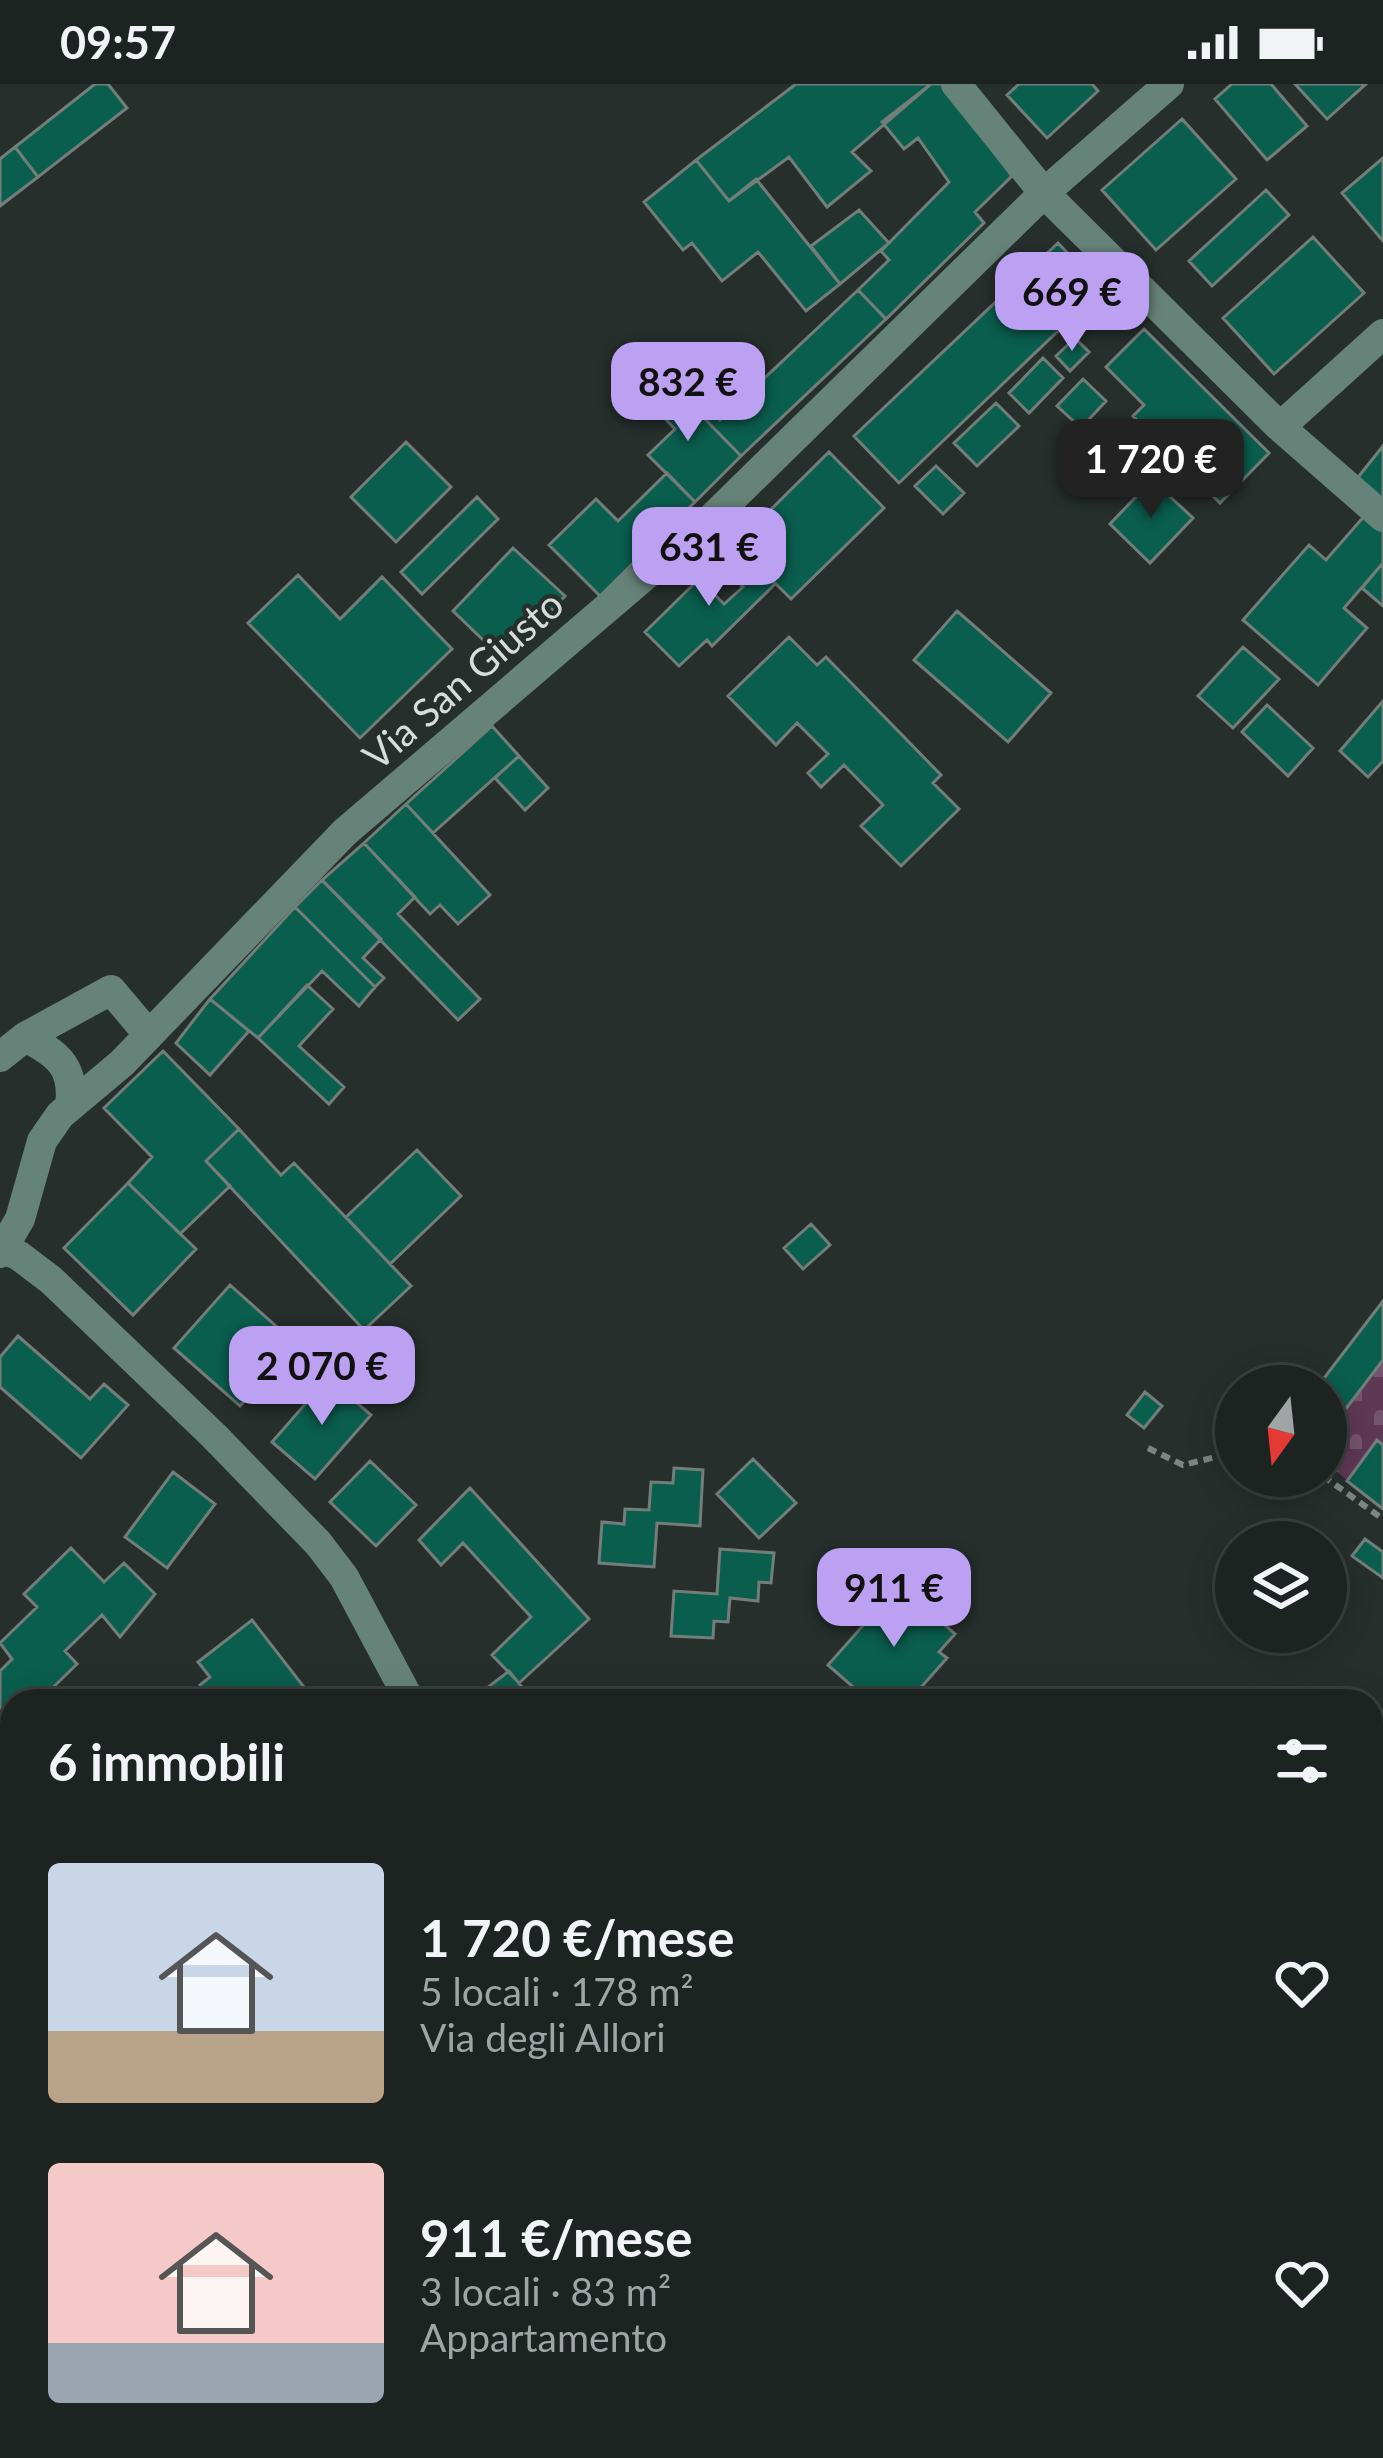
<!DOCTYPE html>
<html lang="it">
<head>
<meta charset="utf-8">
<style>
  :root { --surface:#1c2321; --page:#292f2e; --text:#f1f3f6; --muted:#a0a4a5; --line:#3a403f; --accent:#bca0f2 }
  body { margin:0; font-family:Lato,sans-serif; background:var(--page); color:var(--text); height:100vh; display:flex; flex-direction:column; font-size:45px; white-space:nowrap }
  * { box-sizing:border-box; margin:0 }
  p { font-size:39px; color:var(--muted) }
  .icon { flex:none; width:66px; height:66px; fill:none; stroke:currentColor; stroke-width:2; stroke-linecap:round; stroke-linejoin:round }
  .map { position:relative; flex:1; overflow:hidden }
  .side { position:absolute; left:0px; top:1605px; width:1383px; height:771px; display:flex; flex-direction:column; background:var(--surface); border-radius:36px 36px 0 0; box-shadow:0 6px 30px #0003,0 0 0 3px var(--line) }
  .side>* { flex:none }
  .needle { width:78px; rotate:195deg }
  .fabs { position:absolute; left:1215px; top:1281px; display:grid; gap:24px }
  .fabs a { display:grid; place-items:center; width:132px; height:132px; border-radius:50%; background:var(--surface); box-shadow:0 6px 30px #0003,0 0 0 3px var(--line); font-size:60px }
  .price { position:absolute; translate:-50% -102px; padding:0 27px; border-radius:24px; background:var(--accent); color:#111; font-size:39px; line-height:78px; filter:drop-shadow(0 3px 6px #0008) }
  .price::after { content:''; position:absolute; left:50%; top:72px; width:36px; height:27px; margin-left:-18px; background:inherit; clip-path:polygon(0 0,100% 0,50% 100%) }
  .price.active { background:#222; color:#fff }
  ul { padding:0; list-style:none }
  li { display:flex; align-items:center; gap:36px; height:300px; padding:0 48px }
  li span { display:grid; place-items:center; flex:none; width:336px; height:240px; border-radius:12px; color:#555 }
  li>.icon { margin-inline-start:auto }
  span .icon { width:144px; height:144px; fill:#fffc; stroke-width:1 }
  li b { font-size:51px }
  h2 { display:flex; justify-content:space-between; align-items:center; height:144px; padding:0 48px; font-size:51px }
  .status { display:flex; justify-content:space-between; align-items:center; height:84px; padding:0 60px; background:var(--surface); direction:ltr }
  .status svg { height:33px; fill:currentColor }
  .map>svg:first-child { display:block }
  .cemetery { fill:url(#cemetery-stones) }
  .building { fill:#0a5e4e; stroke:#737d7a; stroke-width:3 }
  .lines { fill:none; stroke-linecap:round; stroke-linejoin:round }
  .path { stroke:#7d8482; stroke-width:6; stroke-dasharray:9 6; stroke-linecap:butt }
  .minor { stroke:#66837a; stroke-width:30 }
  .labels { text-anchor:middle; stroke-width:9; stroke-linejoin:round; paint-order:stroke }
  .street-label { font-size:39px; fill:#d7dddb; stroke:#262f2c }
</style>
</head>
<body>
<div class="status"><b>09:57</b><svg viewBox="0 0 49 12"><path d="M0 12V9h3v3zM5 12V6h3v6zM10 12V3h3v9zM15 12V0h3v12zM26 1h20v11H26zM47 4h2v5h-2z"/></svg></div>
<div class="map">
<svg width="1383" height="2374" viewBox="0 0 1383 2374">
  <defs>
    <pattern id="cemetery-stones" width="16" height="16" patternUnits="userSpaceOnUse" patternTransform="scale(3)"><rect width="16" height="16" fill="#5e3854"/><path d="M2 7V4a2 2 0 0 1 4 0v3zM10 15v-3a2 2 0 0 1 4 0v3z" fill="#74546c"/></pattern>
  </defs>
  <rect width="100%" height="100%" fill="#262f2c"/>
  <path class="cemetery" d="M 1383,1216 L 1383,1425 L 1326,1379 L 1326,1302 L 1318,1302 Z"/>
  <path class="building" d="M 95,0 L 108,0 L 127,24 L 38,93 L 15,63 Z
    M 796,0 L 931,0 L 852,68 L 871,87 L 827,123 L 789,73 L 729,117 L 696,76 Z
    M 931,0 L 942,0 L 1012,92 L 975,128 L 984,139 L 886,235 L 858,206 L 889,176 L 881,167 L 949,98 L 918,54 L 904,65 L 882,38 Z
    M 1019,0 L 1092,0 L 1098,7 L 1047,54 L 1007,11 Z
    M 1232,0 L 1271,0 L 1307,42 L 1267,76 L 1215,15 Z
    M 1295,0 L 1366,0 L 1327,35 Z
    M 1182,35 L 1236,95 L 1156,166 L 1102,106 Z
    M 15,63 L 38,93 L 0,122 L 0,75 Z
    M 1383,74 L 1383,157 L 1342,109 Z
    M 696,76 L 729,117 L 756,95 L 840,200 L 806,227 L 758,168 L 722,197 L 692,159 L 683,166 L 644,118 Z
    M 1266,106 L 1289,131 L 1212,202 L 1189,177 Z
    M 859,126 L 889,159 L 840,200 L 811,162 Z
    M 1313,153 L 1364,209 L 1274,290 L 1223,234 Z
    M 1058,159 L 1102,205 L 899,399 L 854,352 Z
    M 858,206 L 886,235 L 741,372 L 702,332 L 709,325 L 720,336 Z
    M 1144,245 L 1269,369 L 1220,419 L 1133,332 L 1144,321 L 1106,283 Z
    M 1075,254 L 1089,268 L 1070,287 L 1056,272 Z
    M 1043,274 L 1063,294 L 1029,329 L 1009,309 Z
    M 647,289 L 684,328 L 691,321 L 741,372 L 695,418 L 648,371 L 675,345 L 633,302 Z
    M 1083,295 L 1106,317 L 1081,344 L 1057,322 Z
    M 996,319 L 1019,342 L 977,382 L 954,359 Z
    M 1117,346 L 1151,378 L 1131,400 L 1096,368 Z
    M 406,358 L 451,403 L 396,458 L 351,413 Z
    M 1383,362 L 1383,418 L 1355,397 Z
    M 829,368 L 884,424 L 791,515 L 736,460 Z
    M 936,382 L 964,409 L 943,430 L 915,402 Z
    M 667,389 L 695,418 L 600,512 L 549,461 L 596,415 L 618,437 Z
    M 1152,396 L 1193,434 L 1150,479 L 1110,440 Z
    M 477,413 L 498,435 L 422,510 L 401,488 Z
    M 1366,430 L 1383,444 L 1383,479 L 1344,524 L 1367,544 L 1318,601 L 1243,536 L 1309,461 L 1326,476 Z
    M 736,460 L 775,500 L 712,562 L 707,556 L 679,582 L 645,548 L 699,495 L 724,520 L 743,503 L 718,478 Z
    M 513,464 L 565,512 L 504,576 L 453,527 Z
    M 1383,479 L 1383,522 L 1362,504 Z
    M 298,491 L 340,535 L 382,493 L 452,565 L 360,654 L 248,539 Z
    M 957,527 L 1051,609 L 1008,658 L 914,576 Z
    M 789,553 L 817,581 L 826,573 L 941,691 L 933,699 L 959,725 L 901,782 L 861,742 L 883,721 L 844,681 L 821,703 L 808,689 L 828,670 L 797,639 L 776,661 L 728,612 Z
    M 1243,563 L 1279,595 L 1233,644 L 1198,612 Z
    M 1383,617 L 1383,677 L 1368,693 L 1340,667 Z
    M 1267,621 L 1313,664 L 1288,692 L 1242,648 Z
    M 492,642 L 519,672 L 433,749 L 406,720 Z
    M 519,672 L 548,704 L 525,726 L 495,694 Z
    M 406,720 L 490,811 L 458,840 L 440,821 L 430,830 L 364,759 Z
    M 364,759 L 415,813 L 398,830 L 480,915 L 458,936 L 322,796 Z
    M 322,796 L 381,855 L 363,874 L 384,894 L 375,903 L 295,823 Z
    M 295,823 L 375,903 L 359,922 L 322,887 L 258,954 L 210,915 Z
    M 307,901 L 333,925 L 299,962 L 344,1003 L 329,1020 L 258,954 Z
    M 210,915 L 249,947 L 210,991 L 176,959 Z
    M 163,967 L 239,1045 L 206,1077 L 230,1102 L 180,1150 L 128,1099 L 152,1073 L 104,1024 Z
    M 239,1045 L 281,1091 L 294,1079 L 411,1202 L 364,1246 L 206,1077 Z
    M 417,1066 L 461,1112 L 390,1180 L 346,1133 Z
    M 128,1099 L 196,1165 L 133,1231 L 64,1164 Z
    M 811,1140 L 830,1161 L 803,1185 L 784,1164 Z
    M 230,1201 L 304,1267 L 273,1301 L 265,1294 L 240,1322 L 174,1264 Z
    M 1383,1217 L 1383,1276 L 1326,1351 L 1326,1302 L 1318,1302 Z
    M 18,1252 L 90,1315 L 104,1300 L 128,1321 L 81,1374 L 0,1303 L 0,1273 Z
    M 328,1294 L 371,1331 L 315,1395 L 272,1358 Z
    M 1145,1308 L 1162,1322 L 1144,1344 L 1127,1331 Z
    M 1377,1356 L 1383,1361 L 1383,1425 L 1347,1397 Z
    M 753,1375 L 796,1419 L 759,1454 L 717,1410 Z
    M 370,1377 L 416,1421 L 376,1462 L 330,1418 Z
    M 674,1384 L 703,1386 L 700,1442 L 657,1439 L 654,1483 L 599,1479 L 602,1438 L 624,1440 L 625,1425 L 649,1426 L 651,1398 L 673,1399 Z
    M 173,1388 L 215,1420 L 167,1484 L 125,1453 Z
    M 470,1404 L 589,1535 L 519,1599 L 492,1571 L 531,1533 L 463,1459 L 441,1481 L 419,1456 Z
    M 1365,1455 L 1383,1468 L 1383,1494 L 1352,1472 Z
    M 71,1464 L 104,1498 L 124,1479 L 155,1510 L 120,1553 L 102,1531 L 65,1567 L 77,1580 L 39,1617 L 12,1617 L 12,1654 L 0,1642 L 0,1587 L 12,1575 L 0,1559 L 37,1523 L 24,1510 Z
    M 720,1465 L 774,1469 L 771,1499 L 759,1498 L 758,1517 L 730,1514 L 728,1538 L 714,1537 L 713,1554 L 671,1552 L 674,1507 L 717,1510 Z
    M 899,1501 L 955,1550 L 939,1568 L 947,1574 L 909,1617 L 901,1613 L 898,1617 L 869,1617 L 828,1581 Z
    M 252,1536 L 307,1607 L 294,1617 L 212,1617 L 200,1601 L 210,1593 L 198,1578 Z
    M 509,1587 L 533,1617 L 470,1617 Z
    M 984,2364 L 1050,2364 L 1044,2371 L 1037,2366 L 1030,2374 L 975,2374 Z
    M 1085,2364 L 1126,2364 L 1137,2374 L 1075,2374 Z"/>
  <g class="lines">
    <path class="path" d="M 1148,1364 L 1183,1381 L 1236,1368
      M 1323,1392 L 1383,1435"/>
    <path class="minor" d="M 956,0 L 1044,109 L 1280,343 L 1383,433
      M 1280,343 L 1383,250
      M 25,953 L 111,906 L 149,951
      M 0,973 L 25,953 C 58,970 75,983 70,1022
      M 0,1164 L 18,1171 L 51,1196 L 214,1352 L 318,1459 L 344,1493 L 410,1617
      M 0,1169 L 20,1135 L 42,1057 L 60,1031 L 122,979 L 345,748 L 711,435 L 1044,109 L 1169,0
      M 1176,2364 L 1185,2374"/>
  </g>
  <g class="labels">
    <g class="street-label">
      <text transform="translate(463 596) rotate(-41)" y="14">Via San Giusto</text>
    </g>
  </g>
</svg>
<div class="fabs">
<a><svg class="needle" viewBox="-14 -14 28 28"><path d="M0-13l5 13h-10z" fill="#e53935"/><path d="M0 13l5-13h-10z" fill="#a0a4a5"/></svg></a>
<a><svg class="icon" aria-label="layers" viewBox="0 0 24 24"><path d="M12 4l9 5-9 5-9-5zM3 14l9 5 9-5"/></svg></a>
</div>
<b class="price" style="left:1072px;top:270px">669 €</b>
<b class="price" style="left:688px;top:360px">832 €</b>
<b class="price active" style="left:1151px;top:437px">1 720 €</b>
<b class="price" style="left:709px;top:525px">631 €</b>
<b class="price" style="left:322px;top:1344px">2 070 €</b>
<b class="price" style="left:894px;top:1566px">911 €</b>
<section class="side">
<h2>6 immobili<svg class="icon" aria-label="filters" viewBox="0 0 24 24"><path d="M4 7h16M4 17h16"/><circle cx="9" cy="7" r="2"/><circle cx="15" cy="17" r="2"/></svg></h2>
<ul>
<li><span style="background:linear-gradient(#c9d6e8 70%,#b9a48a 0)"><svg class="icon" aria-label="home" viewBox="0 0 24 24"><path d="M3 11l9-7 9 7M6 9v11h12V9"/></svg></span><div><b>1 720 €/mese</b><p>5 locali · 178 m²</p><p>Via degli Allori</p></div><svg class="icon" aria-label="heart" viewBox="0 0 24 24"><path d="M12 20l-8-8c-3-5 5-10 8-4 3-6 11-1 8 4z"/></svg></li>
<li><span style="background:linear-gradient(#f6c9c9 75%,#9aa5b1 0)"><svg class="icon" aria-label="home" viewBox="0 0 24 24"><path d="M3 11l9-7 9 7M6 9v11h12V9"/></svg></span><div><b>911 €/mese</b><p>3 locali · 83 m²</p><p>Appartamento</p></div><svg class="icon" aria-label="heart" viewBox="0 0 24 24"><path d="M12 20l-8-8c-3-5 5-10 8-4 3-6 11-1 8 4z"/></svg></li>
</ul>
</section>
</div>
</body>
</html>
